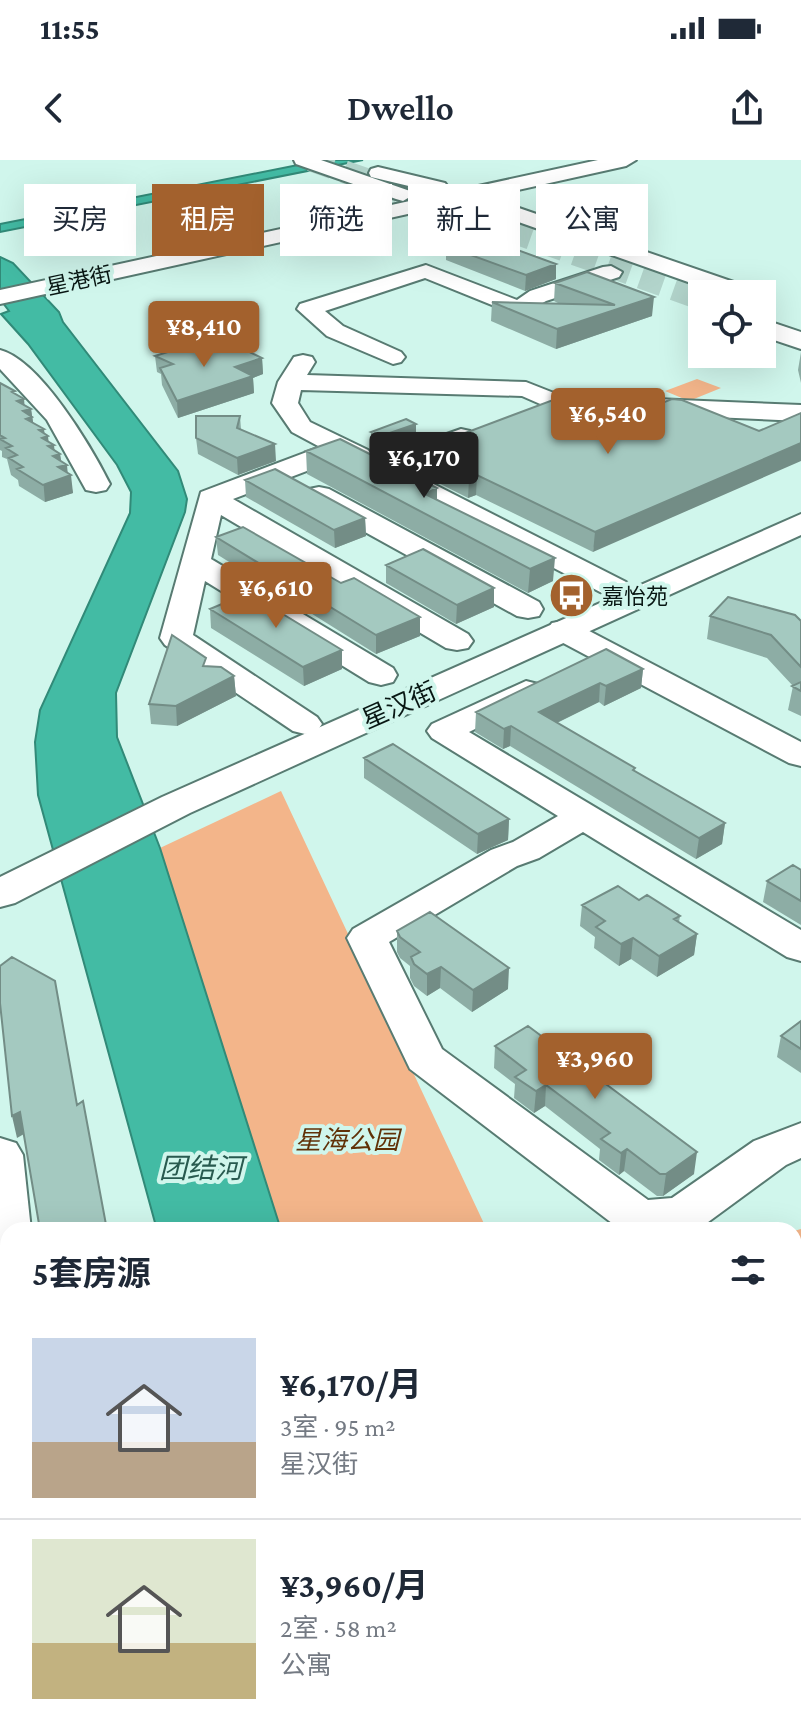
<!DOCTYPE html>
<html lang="zh">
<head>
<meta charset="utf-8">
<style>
  :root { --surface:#fff; --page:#f6f6f7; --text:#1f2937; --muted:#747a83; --line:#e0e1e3; --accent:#a3612d }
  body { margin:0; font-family:"Crimson Pro","Noto Sans SC",serif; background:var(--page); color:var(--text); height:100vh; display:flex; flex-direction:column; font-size:30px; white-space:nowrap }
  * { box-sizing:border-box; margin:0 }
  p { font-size:26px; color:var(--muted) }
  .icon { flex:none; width:44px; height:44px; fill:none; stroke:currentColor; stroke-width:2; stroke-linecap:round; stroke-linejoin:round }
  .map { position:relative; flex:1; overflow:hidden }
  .sheet { position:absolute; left:0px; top:1062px; width:802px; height:514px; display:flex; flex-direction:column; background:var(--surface); border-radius:24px 24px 0 0; box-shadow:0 8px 32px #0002 }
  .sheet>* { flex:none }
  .hud { position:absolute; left:24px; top:24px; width:754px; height:72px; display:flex; gap:16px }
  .buttons { position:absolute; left:688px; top:120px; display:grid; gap:16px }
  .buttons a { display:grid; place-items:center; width:88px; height:88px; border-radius:0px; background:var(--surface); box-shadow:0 8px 32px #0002; font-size:40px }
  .price { position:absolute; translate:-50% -68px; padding:0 18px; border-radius:8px; background:var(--accent); color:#fff; font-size:26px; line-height:52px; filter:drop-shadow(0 2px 4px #0008) }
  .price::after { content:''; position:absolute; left:50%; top:48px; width:24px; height:18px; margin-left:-12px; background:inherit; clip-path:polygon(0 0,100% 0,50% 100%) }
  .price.on { background:#222; color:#fff }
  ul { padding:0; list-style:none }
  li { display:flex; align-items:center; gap:24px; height:200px; padding:0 32px }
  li+li { border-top:2px solid var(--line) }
  li span { display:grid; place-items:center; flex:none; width:224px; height:160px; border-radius:0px; color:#555 }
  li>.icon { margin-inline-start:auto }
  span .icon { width:96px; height:96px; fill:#fffc; stroke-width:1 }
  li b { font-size:34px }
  h2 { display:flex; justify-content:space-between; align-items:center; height:96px; padding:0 32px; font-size:34px }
  .pill { padding:0 28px; border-radius:0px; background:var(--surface); box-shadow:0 8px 32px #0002; font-size:28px; line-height:72px }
  .pill.on { background:var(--accent); color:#fff }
  .status { display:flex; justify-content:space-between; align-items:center; height:56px; padding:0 40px; background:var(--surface); direction:ltr }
  .status svg { height:22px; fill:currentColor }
  header { display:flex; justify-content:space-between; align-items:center; height:104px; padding:0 32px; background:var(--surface); font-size:36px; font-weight:600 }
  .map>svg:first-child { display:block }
  .green { fill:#f3b58a }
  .water { fill:#43bba4; stroke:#318a78; stroke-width:2 }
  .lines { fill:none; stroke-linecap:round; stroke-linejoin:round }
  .major-tunnel { stroke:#b2d4cb; stroke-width:23; stroke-dasharray:23 12; stroke-linecap:butt }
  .minor-casing { stroke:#587b72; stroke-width:4 }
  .major-casing { stroke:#587b72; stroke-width:4 }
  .minor { fill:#fff; fill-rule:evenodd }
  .major { fill:#fff; fill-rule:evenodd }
  .wall { fill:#8dada5 }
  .shaded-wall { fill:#738d86 }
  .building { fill:#a4c9c0; stroke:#738d86; stroke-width:2 }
  .labels { text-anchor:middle; stroke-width:8; stroke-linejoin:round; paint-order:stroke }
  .far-street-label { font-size:22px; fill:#081613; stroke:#d0f6ec }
  .far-poi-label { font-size:22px; fill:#081613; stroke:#d0f6ec; text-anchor:start }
  .street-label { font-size:26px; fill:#081613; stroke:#d0f6ec }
  .park-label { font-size:26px; font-style:italic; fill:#603107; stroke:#d0f6ec }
  .water-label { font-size:28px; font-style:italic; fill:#285a4f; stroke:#d0f6ec }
</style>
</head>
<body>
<div class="status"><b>11:55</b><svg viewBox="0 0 49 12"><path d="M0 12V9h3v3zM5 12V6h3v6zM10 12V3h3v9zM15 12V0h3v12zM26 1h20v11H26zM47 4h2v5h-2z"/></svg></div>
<header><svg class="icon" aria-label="back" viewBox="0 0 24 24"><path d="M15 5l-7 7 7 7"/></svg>Dwello<svg class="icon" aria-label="share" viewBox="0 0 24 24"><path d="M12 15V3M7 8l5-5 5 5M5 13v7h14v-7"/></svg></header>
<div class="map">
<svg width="801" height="1575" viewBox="0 0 801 1575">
  <rect width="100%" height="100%" fill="#d0f6ec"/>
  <path class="green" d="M 697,219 L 721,228 L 689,241 L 665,231 Z
    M 281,631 L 487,1070 L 281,1070 L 160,688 Z
    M 801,1069 L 801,1575 L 470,1575 L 462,1568 L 794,1568 L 794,1071 Z"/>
  <path class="water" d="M 323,0 L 363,0 L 0,72 L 0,64 Z
    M 0,97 L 13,103 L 59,152 L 63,162 L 178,311 L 187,339 L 185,352 L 116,533 L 117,577 L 160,688 L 281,1070 L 157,1070 L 38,635 L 35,582 L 40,550 L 130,353 L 131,332 L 117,305 L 28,184 L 1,154 L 9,151 L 0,139 Z
    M 293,1568 L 462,1568 L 470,1575 L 295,1575 Z"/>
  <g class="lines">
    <path class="major-tunnel" d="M 311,0 L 702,139"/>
    <defs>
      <path id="minor" d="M 294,0 L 321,0 L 410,31 L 413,35 L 403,41 L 396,39 L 296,4 Z
        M 378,7 L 445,23 L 448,27 L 438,33 L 371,17 L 369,13 L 371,9 Z
        M 426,105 L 517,140 L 530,131 L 603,107 L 611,106 L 622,112 L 619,117 L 546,141 L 519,156 L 425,118 L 325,151 L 343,166 L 401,192 L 405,197 L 401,202 L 393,204 L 327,176 L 297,149 L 300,144 Z
        M 0,190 C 40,200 92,288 110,324 L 106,330 L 96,332 L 86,330 L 47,260 L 0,209 Z
        M 303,195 L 312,197 L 315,202 L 307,215 L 526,222 L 559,235 L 801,245 L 801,261 L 554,250 L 522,236 L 301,230 L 298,243 L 310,262 L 368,290 L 372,296 L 368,302 L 359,304 L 341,298 L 233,339 L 468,474 L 473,481 L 468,488 L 457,490 L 446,488 L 221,355 L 211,399 L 393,508 L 397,515 L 393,522 L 381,525 L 369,522 L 205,421 L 193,475 L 317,557 L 322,564 L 317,571 L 305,574 L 293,571 L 165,485 L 160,478 L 201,332 L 320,287 L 292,272 L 272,243 L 278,222 L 294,197 Z
        M 461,269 L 470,271 L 474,277 L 470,283 L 402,308 L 626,422 L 630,428 L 626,434 L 615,437 L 604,434 L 370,313 L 367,307 L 370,301 Z
        M 319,327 L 329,329 L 539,442 L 543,449 L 539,456 L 528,458 L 517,456 L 309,341 L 305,335 L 309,329 Z
        M 563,461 L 574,463 L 801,582 L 801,606 L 789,603 L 552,477 L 547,470 L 552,463 Z
        M 526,521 L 538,524 L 543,531 L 538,538 L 469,572 L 801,770 L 801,801 L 787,797 L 583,672 L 539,698 L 517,706 L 389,782 L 442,889 L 648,1040 L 672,1038 L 754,981 L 801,963 L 801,998 L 786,1005 L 700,1068 L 621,1070 L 410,909 L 347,778 L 353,769 L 491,690 L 513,682 L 558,656 L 432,578 L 427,571 L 432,564 Z
        M 0,978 L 16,983 L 23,995 L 31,1070 L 8,1070 L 8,1098 L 0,1096 Z"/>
      <path id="major" d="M 598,0 L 636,0 L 626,6 L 487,37 L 754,129 L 757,134 L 722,134 L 462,42 L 0,144 L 0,130 Z
        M 762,159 L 801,172 L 801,189 L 762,176 Z
        M 801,354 L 801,375 L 190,653 L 15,743 L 0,747 L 0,717 L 162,637 Z"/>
    </defs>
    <use href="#minor" class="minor-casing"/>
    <use href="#major" class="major-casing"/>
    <use href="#minor" class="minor"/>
    <use href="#major" class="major"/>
  </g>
  <path class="wall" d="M 446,86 L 556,119 L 525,131 L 446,100 Z
    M 555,123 L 652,156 L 556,189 L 491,161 L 492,142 L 560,144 L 554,141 Z
    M 206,190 L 262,198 L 263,214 L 253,218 L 254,233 L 178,258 L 162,225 L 161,214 L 157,212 L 155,196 Z
    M 801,192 L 801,223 L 798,210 Z
    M 0,223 L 24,239 L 24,245 L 31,249 L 33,263 L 44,274 L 49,282 L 54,285 L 54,290 L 60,294 L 61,301 L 68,313 L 73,333 L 45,342 L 19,326 L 18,320 L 11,315 L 7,299 L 2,297 L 2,291 L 0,290 Z
    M 240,256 L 241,269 L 276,301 L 238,315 L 198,294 L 196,278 Z
    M 616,261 L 593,392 L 476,335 L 468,338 L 409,308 L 410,289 L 452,278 Z
    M 416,264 L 416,281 L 381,294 L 371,289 L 371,272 Z
    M 306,291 L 553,421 L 528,433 L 307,314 Z
    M 245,320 L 365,358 L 366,376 L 335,388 L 246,337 Z
    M 216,377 L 341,423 L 420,457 L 420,476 L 376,494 L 218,395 Z
    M 386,405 L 494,428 L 494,447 L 456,464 L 386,423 Z
    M 210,449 L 342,509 L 304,526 L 211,468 Z
    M 710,456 L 801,461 L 801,556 L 788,550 L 793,526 L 767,498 L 707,479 Z
    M 207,507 L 234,516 L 236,536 L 177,566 L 151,564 L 149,544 Z
    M 643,509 L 641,528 L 604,546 L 599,542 L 557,563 L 635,611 L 725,663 L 722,684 L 696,699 L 510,586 L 503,589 L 475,572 L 476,552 Z
    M 364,598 L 509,659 L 508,680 L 477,694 L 364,618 Z
    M 801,710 L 801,765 L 763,742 L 767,721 Z
    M 639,740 L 680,756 L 679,762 L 697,774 L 694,795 L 657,817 L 631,799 L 619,806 L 594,788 L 595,777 L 580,766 L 582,745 Z
    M 397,771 L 508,829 L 472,852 L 440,828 L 427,836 L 414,826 L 410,818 L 410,806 L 400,798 L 397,792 Z
    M 801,861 L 801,913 L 777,897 L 781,876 Z
    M 495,886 L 694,1014 L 663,1036 L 657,1036 L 624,1011 L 619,1015 L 599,1000 L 600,989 L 545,946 L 534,953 L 514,938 L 515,924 L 494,908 Z
    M 0,1193 L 8,1194 L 8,1283 L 0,1278 Z"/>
  <path class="shaded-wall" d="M 556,104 L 556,119 L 525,131 L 526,115 Z
    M 654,137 L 652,156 L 556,189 L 557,169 Z
    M 262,198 L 263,214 L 253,218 L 254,233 L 178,258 L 177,241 L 235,207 Z
    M 24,239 L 25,250 L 31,249 L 35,274 L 17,241 Z
    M 416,264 L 416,281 L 381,294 L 381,276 Z
    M 44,269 L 45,277 L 48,276 L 49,286 L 54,285 L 55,295 L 60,294 L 62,306 L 67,305 L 68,316 L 71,315 L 73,333 L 45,342 L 39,270 Z
    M 801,283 L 801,301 L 593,392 L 595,372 Z
    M 275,284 L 276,301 L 238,315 L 237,298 Z
    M 477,315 L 476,335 L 468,338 L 469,319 Z
    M 437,328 L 437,351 L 425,334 Z
    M 365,358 L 366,376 L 335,388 L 334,370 Z
    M 555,398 L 553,421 L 528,433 L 530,409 Z
    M 494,428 L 494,447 L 456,464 L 457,445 Z
    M 420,457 L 420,476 L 376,494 L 376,475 Z
    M 342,490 L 342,509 L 304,526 L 303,507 Z
    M 643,509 L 641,528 L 604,546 L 606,526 Z
    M 234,516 L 236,536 L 177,566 L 176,546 Z
    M 600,523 L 599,542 L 538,572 L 539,552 Z
    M 511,566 L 510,586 L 503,589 L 504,569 Z
    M 509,659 L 508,680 L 477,694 L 478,674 Z
    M 725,663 L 722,684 L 696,699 L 699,678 Z
    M 697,774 L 694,795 L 657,817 L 659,796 Z
    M 633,778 L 631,799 L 619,806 L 621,784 Z
    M 441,807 L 440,828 L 427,836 L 427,814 Z
    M 509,808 L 508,829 L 472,852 L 473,830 Z
    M 546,925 L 545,946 L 534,953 L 536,931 Z
    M 20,952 L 24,974 L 17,978 L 12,956 Z
    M 627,989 L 624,1011 L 619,1015 L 621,993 Z
    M 697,992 L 694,1014 L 663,1036 L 666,1014 Z"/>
  <path class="building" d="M 479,76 L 556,104 L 526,115 L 446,86 Z
    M 587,112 L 654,137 L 557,169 L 492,142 L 615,145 L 555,123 Z
    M 193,184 L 206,190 L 235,185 L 262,198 L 235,207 L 253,216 L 177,241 L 160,208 L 173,204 L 155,196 Z
    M 0,223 L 15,231 L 12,232 L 24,239 L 17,241 L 31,249 L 23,251 L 32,257 L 26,259 L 44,269 L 39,270 L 48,276 L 42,278 L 54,285 L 48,286 L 60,294 L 53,296 L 67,305 L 58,307 L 71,315 L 43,325 L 17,309 L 23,307 L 9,298 L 17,295 L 6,288 L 12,286 L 0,279 L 5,278 L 0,275 Z
    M 561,237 L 616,261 L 672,239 L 682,240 L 759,271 L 801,253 L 801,283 L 595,372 L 477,315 L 469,319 L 410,289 L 446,276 L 452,278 Z
    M 196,256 L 240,256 L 237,268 L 275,284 L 237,298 L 196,278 Z
    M 406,259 L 416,264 L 381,276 L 371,272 Z
    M 340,279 L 437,328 L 425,334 L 555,398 L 530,409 L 306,291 Z
    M 275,309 L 365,358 L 334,370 L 245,320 Z
    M 243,367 L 341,423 L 354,418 L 420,457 L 376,475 L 216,377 Z
    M 423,389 L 494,428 L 457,445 L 386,405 Z
    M 248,433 L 342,490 L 303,507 L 210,449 Z
    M 728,437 L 795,455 L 801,461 L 801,507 L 771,475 L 710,456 Z
    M 172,475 L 206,498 L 203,506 L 221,507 L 234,516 L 176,546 L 149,544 Z
    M 606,489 L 643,509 L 606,526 L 600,523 L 539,552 L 635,608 L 633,610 L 725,663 L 699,678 L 511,566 L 504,569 L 476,552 Z
    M 801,522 L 801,531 L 792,526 Z
    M 393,584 L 509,659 L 478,674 L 364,598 Z
    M 793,705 L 801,710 L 801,741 L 767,721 Z
    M 618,726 L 639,740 L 647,735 L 680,756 L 674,759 L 697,774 L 659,796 L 633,778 L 621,784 L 596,767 L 605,761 L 582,745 Z
    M 430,752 L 509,808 L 473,830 L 441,807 L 427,814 L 414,804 L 411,797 L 420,792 L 400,777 L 397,771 Z
    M 12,797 L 55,821 L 77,945 L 83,941 L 107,1070 L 40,1070 L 20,952 L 12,956 L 0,843 L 0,806 Z
    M 801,861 L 801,889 L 781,876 Z
    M 528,866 L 697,992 L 666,1014 L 660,1014 L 627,989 L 621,993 L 601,979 L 610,973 L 546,925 L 536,931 L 515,917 L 526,910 L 495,886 Z
    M 0,1193 L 8,1194 L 8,1262 L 0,1257 Z"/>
  <defs>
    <symbol id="bus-disc" viewBox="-11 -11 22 22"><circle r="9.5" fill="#a3612d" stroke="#d0f6ec"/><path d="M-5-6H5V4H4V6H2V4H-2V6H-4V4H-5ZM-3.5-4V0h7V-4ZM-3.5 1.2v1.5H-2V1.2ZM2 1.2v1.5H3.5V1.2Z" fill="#fff"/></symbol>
  </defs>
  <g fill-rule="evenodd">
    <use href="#bus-disc" x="546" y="410" width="51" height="51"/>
  </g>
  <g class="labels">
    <g class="far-street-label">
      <text transform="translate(79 120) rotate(-12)" y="8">星港街</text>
    </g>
    <g class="far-poi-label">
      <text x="602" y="444">嘉怡苑</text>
    </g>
    <g class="street-label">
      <text transform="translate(399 545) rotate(-24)" y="9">星汉街</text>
    </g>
    <g class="park-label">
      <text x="347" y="989">星海公园</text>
    </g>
    <g class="water-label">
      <text x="201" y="1018">团结河</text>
    </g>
  </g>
</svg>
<div class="buttons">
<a><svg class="icon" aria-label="locate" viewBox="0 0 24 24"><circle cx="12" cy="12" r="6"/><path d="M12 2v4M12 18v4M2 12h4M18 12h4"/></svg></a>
</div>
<b class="price" style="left:204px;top:209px">¥8,410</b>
<b class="price" style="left:608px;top:296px">¥6,540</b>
<b class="price on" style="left:424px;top:340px">¥6,170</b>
<b class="price" style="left:276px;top:470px">¥6,610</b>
<b class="price" style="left:595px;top:941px">¥3,960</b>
<div class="hud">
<a class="pill">买房</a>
<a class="pill on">租房</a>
<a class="pill">筛选</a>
<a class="pill">新上</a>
<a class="pill">公寓</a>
</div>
<section class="sheet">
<h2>5套房源<svg class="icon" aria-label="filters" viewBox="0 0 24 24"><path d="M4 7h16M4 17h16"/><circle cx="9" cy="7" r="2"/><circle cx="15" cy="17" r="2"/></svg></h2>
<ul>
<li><span style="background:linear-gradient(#c9d6e8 65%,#b9a48a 0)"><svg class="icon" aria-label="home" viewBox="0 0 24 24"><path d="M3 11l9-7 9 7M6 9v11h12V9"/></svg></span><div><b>¥6,170/月</b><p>3室 · 95 m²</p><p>星汉街</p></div></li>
<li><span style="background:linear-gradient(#dfe7d0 65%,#c2b280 0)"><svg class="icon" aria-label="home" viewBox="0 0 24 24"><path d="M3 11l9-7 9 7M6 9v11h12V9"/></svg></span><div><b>¥3,960/月</b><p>2室 · 58 m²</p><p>公寓</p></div></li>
</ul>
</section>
</div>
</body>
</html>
